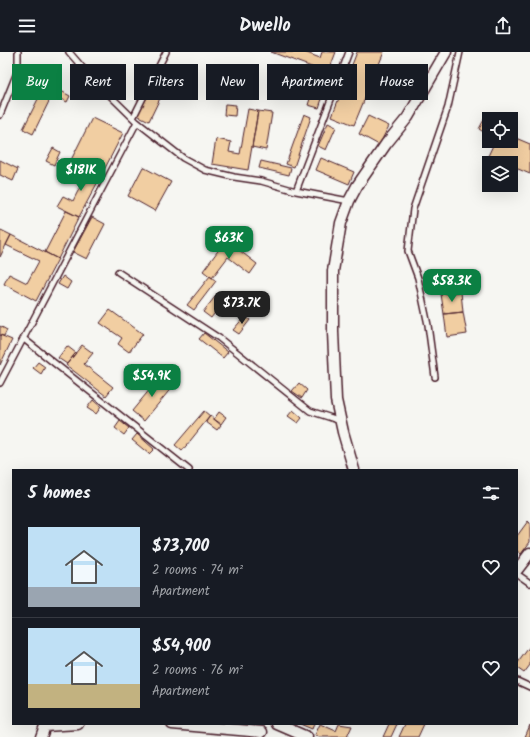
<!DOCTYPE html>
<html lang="en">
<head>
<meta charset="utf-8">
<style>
  :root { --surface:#171b24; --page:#20242c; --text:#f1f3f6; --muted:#9ea1a6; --line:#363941; --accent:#0b8043 }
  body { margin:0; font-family:Kalam,sans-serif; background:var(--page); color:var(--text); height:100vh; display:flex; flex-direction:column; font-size:15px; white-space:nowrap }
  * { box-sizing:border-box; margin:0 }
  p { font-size:13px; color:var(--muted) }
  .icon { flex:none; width:22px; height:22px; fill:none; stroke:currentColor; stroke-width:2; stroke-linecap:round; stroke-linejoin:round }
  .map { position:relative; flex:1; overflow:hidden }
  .details { position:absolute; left:12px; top:417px; width:506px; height:256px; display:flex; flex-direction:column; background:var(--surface); border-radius:0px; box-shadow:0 4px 16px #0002 }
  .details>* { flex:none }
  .guide { position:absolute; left:12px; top:12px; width:506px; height:36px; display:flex; gap:8px }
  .controls { position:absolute; left:482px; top:60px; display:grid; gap:8px }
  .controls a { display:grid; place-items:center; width:36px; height:36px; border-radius:0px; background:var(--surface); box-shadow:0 4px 16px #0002; font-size:20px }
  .price { position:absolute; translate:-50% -34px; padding:0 9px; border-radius:8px; background:var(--accent); color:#fff; font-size:13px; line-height:26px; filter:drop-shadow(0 1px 2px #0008) }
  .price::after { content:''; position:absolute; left:50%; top:24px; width:12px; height:9px; margin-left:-6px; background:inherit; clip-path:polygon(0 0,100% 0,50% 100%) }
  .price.selected { background:#222; color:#fff }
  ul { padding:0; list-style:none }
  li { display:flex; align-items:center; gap:12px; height:100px; padding:0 16px }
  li+li { border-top:1px solid var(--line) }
  li span { display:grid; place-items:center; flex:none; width:112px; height:80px; border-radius:0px; color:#555 }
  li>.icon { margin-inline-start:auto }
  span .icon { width:48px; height:48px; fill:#fffc; stroke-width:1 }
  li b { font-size:17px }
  h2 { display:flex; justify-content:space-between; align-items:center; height:48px; padding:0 16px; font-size:17px }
  .pill { padding:0 14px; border-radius:0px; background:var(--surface); box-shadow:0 4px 16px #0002; font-size:14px; line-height:36px }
  .pill.selected { background:var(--accent); color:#fff }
  header { display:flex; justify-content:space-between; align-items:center; height:52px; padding:0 16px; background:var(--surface); font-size:18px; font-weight:800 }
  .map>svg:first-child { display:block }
  .building { fill:#f1cea2; stroke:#4a1f2b }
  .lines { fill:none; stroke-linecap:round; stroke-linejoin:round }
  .lane-casing { stroke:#4a1f2b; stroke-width:8 }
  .street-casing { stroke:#4a1f2b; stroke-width:13 }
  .lane { stroke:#f6f6f2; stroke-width:5 }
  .street { stroke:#f6f6f2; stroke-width:10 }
</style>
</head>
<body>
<header><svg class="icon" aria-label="menu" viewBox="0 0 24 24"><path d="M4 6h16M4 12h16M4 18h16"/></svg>Dwello<svg class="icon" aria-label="share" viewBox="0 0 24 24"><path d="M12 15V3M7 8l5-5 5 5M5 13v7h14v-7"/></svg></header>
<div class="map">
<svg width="530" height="685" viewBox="0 0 530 685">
  <rect width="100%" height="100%" fill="#f6f6f2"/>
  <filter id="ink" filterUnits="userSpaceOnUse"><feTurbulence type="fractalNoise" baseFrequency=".025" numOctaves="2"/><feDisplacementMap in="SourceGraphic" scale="8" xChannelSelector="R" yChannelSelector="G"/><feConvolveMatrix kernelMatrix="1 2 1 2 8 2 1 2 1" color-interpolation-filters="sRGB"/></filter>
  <g filter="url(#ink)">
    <path class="building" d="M 271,0 L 304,0 L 320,6 L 322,0 L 336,0 L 328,21 Z
      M 357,0 L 384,0 L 354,73 L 332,64 Z
      M 318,22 L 329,25 L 319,56 L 308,53 Z
      M 45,33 L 55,37 L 33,82 L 23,77 Z
      M 152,33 L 164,38 L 149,69 L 137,63 Z
      M 61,39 L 70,44 L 67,50 L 58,46 Z
      M 225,52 L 236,53 L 235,64 L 224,63 Z
      M 248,57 L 258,59 L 248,118 L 212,112 L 216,87 L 231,90 L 229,100 L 240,102 Z
      M 258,59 L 272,61 L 266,98 L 252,95 Z
      M 304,62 L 311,65 L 294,115 L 286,112 Z
      M 487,62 L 494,66 L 489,67 L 489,75 L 485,81 L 479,77 Z
      M 368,64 L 389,74 L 379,93 L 359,82 Z
      M 92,66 L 123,81 L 101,124 L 71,108 Z
      M 328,71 L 336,75 L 326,98 L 318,94 Z
      M 511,84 L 530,92 L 530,122 L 511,114 L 511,111 L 504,111 L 488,104 L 495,89 L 511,89 Z
      M 53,96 L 60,100 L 54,113 L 46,109 Z
      M 321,106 L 354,120 L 349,132 L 316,118 Z
      M 0,108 L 18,117 L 13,129 L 0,123 Z
      M 261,109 L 291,116 L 289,123 L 259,116 Z
      M 79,112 L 101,124 L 79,165 L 57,154 L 63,144 L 73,149 L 84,127 L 74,122 Z
      M 143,115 L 171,130 L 155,159 L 128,144 Z
      M 66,159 L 79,165 L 58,207 L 45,200 Z
      M 92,165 L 105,172 L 87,207 L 73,200 Z
      M 1,178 L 11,183 L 0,205 L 0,179 Z
      M 11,183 L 58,207 L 36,249 L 4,232 L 9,222 L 27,231 L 39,209 L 6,193 Z
      M 226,188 L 257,212 L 250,222 L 228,205 L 212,226 L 203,219 Z
      M 63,224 L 71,230 L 67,237 L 58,232 Z
      M 210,224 L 216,229 L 194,258 L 187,253 Z
      M 461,240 L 463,260 L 444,262 L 441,242 Z
      M 218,241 L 226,246 L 211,266 L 203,260 Z
      M 110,258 L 143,282 L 129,300 L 118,292 L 122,286 L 100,271 Z
      M 463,260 L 467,282 L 447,285 L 444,262 Z
      M 245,264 L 250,268 L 239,282 L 233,278 Z
      M 0,274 L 7,278 L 4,284 L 0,283 Z
      M 204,281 L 228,300 L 223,306 L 199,287 Z
      M 0,283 L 12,288 L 0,313 Z
      M 82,293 L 93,301 L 84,312 L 113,335 L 106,344 L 66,313 Z
      M 67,294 L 76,301 L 67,312 L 58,306 Z
      M 38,310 L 45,315 L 41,322 L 33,316 Z
      M 161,324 L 173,334 L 144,369 L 132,359 Z
      M 299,331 L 307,338 L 302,346 L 292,339 Z
      M 93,348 L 101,355 L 96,362 L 87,356 Z
      M 293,358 L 302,366 L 298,371 L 288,364 Z
      M 204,359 L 210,364 L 182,399 L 175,393 Z
      M 219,360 L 226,365 L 221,372 L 214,367 Z
      M 210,364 L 221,373 L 217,378 L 206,370 Z
      M 120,369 L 129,376 L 124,383 L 115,376 Z
      M 137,382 L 154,397 L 149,402 L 132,388 Z
      M 528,469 L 530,471 L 530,490 L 521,502 L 517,499 L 517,484 Z
      M 530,594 L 530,613 L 524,621 L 517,616 L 517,612 Z
      M 300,672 L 314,672 L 312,677 Z
      M 320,672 L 336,679 L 339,672 L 352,674 L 347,685 L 319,685 L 315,683 Z
      M 389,672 L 397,672 L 391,685 L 383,685 Z
      M 405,672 L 424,672 L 418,685 L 399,685 Z
      M 530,673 L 530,685 L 525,685 Z"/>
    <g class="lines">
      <defs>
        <path id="lane" d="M 69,0 L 88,22 L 137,70 L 183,106 L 205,118 L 234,125 L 261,129 L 296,139 L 349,149
          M 0,63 L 18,18 L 18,0
          M 133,66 L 166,0
          M 296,139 L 349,0
          M 118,220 L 219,286 L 310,359 L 341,369
          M 24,287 L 189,418
          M 435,325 L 428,273 L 418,226 L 408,199 L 413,157 L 448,55 L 460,0
          M 0,331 L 137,70
          M 517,522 L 530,531
          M 517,629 L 530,635"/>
        <path id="street" d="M 354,418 L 343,380 L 336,348 L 333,280 L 333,219 L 341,171 L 349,149 L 357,134 L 386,92 L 408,65 L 446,0
          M 517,518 L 530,501
          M 172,672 L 262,680
          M 277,672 L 307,685
          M 41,685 L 45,674 L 78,672"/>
      </defs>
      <use href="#lane" class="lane-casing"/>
      <use href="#street" class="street-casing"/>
      <use href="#lane" class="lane"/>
      <use href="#street" class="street"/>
    </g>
  </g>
</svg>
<div class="controls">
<a><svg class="icon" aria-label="locate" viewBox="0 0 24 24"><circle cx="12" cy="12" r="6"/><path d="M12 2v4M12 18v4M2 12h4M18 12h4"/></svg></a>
<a><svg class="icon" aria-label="layers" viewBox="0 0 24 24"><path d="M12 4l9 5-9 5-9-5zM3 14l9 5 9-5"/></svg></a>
</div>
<b class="price" style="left:81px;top:140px">$181K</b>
<b class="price" style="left:229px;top:208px">$63K</b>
<b class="price" style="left:452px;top:251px">$58.3K</b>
<b class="price selected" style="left:242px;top:273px">$73.7K</b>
<b class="price" style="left:152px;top:346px">$54.9K</b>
<div class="guide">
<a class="pill selected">Buy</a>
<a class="pill">Rent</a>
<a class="pill">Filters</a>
<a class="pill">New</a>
<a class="pill">Apartment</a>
<a class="pill">House</a>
</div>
<section class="details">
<h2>5 homes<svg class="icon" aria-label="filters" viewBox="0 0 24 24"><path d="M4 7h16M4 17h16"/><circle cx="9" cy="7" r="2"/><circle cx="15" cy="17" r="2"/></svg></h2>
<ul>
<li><span style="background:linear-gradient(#bfe0f5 75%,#9aa5b1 0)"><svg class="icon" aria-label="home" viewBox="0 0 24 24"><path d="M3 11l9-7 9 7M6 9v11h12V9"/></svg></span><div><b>$73,700</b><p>2 rooms · 74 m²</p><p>Apartment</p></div><svg class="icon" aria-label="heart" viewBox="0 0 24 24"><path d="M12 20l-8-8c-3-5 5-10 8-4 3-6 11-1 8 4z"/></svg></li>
<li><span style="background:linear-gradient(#bfe0f5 70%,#c2b280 0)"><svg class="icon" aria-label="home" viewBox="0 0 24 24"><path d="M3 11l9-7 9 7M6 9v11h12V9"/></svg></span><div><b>$54,900</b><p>2 rooms · 76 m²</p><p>Apartment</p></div><svg class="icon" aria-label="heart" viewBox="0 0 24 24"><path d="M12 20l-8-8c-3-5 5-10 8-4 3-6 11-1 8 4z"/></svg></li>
</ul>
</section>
</div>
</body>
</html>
